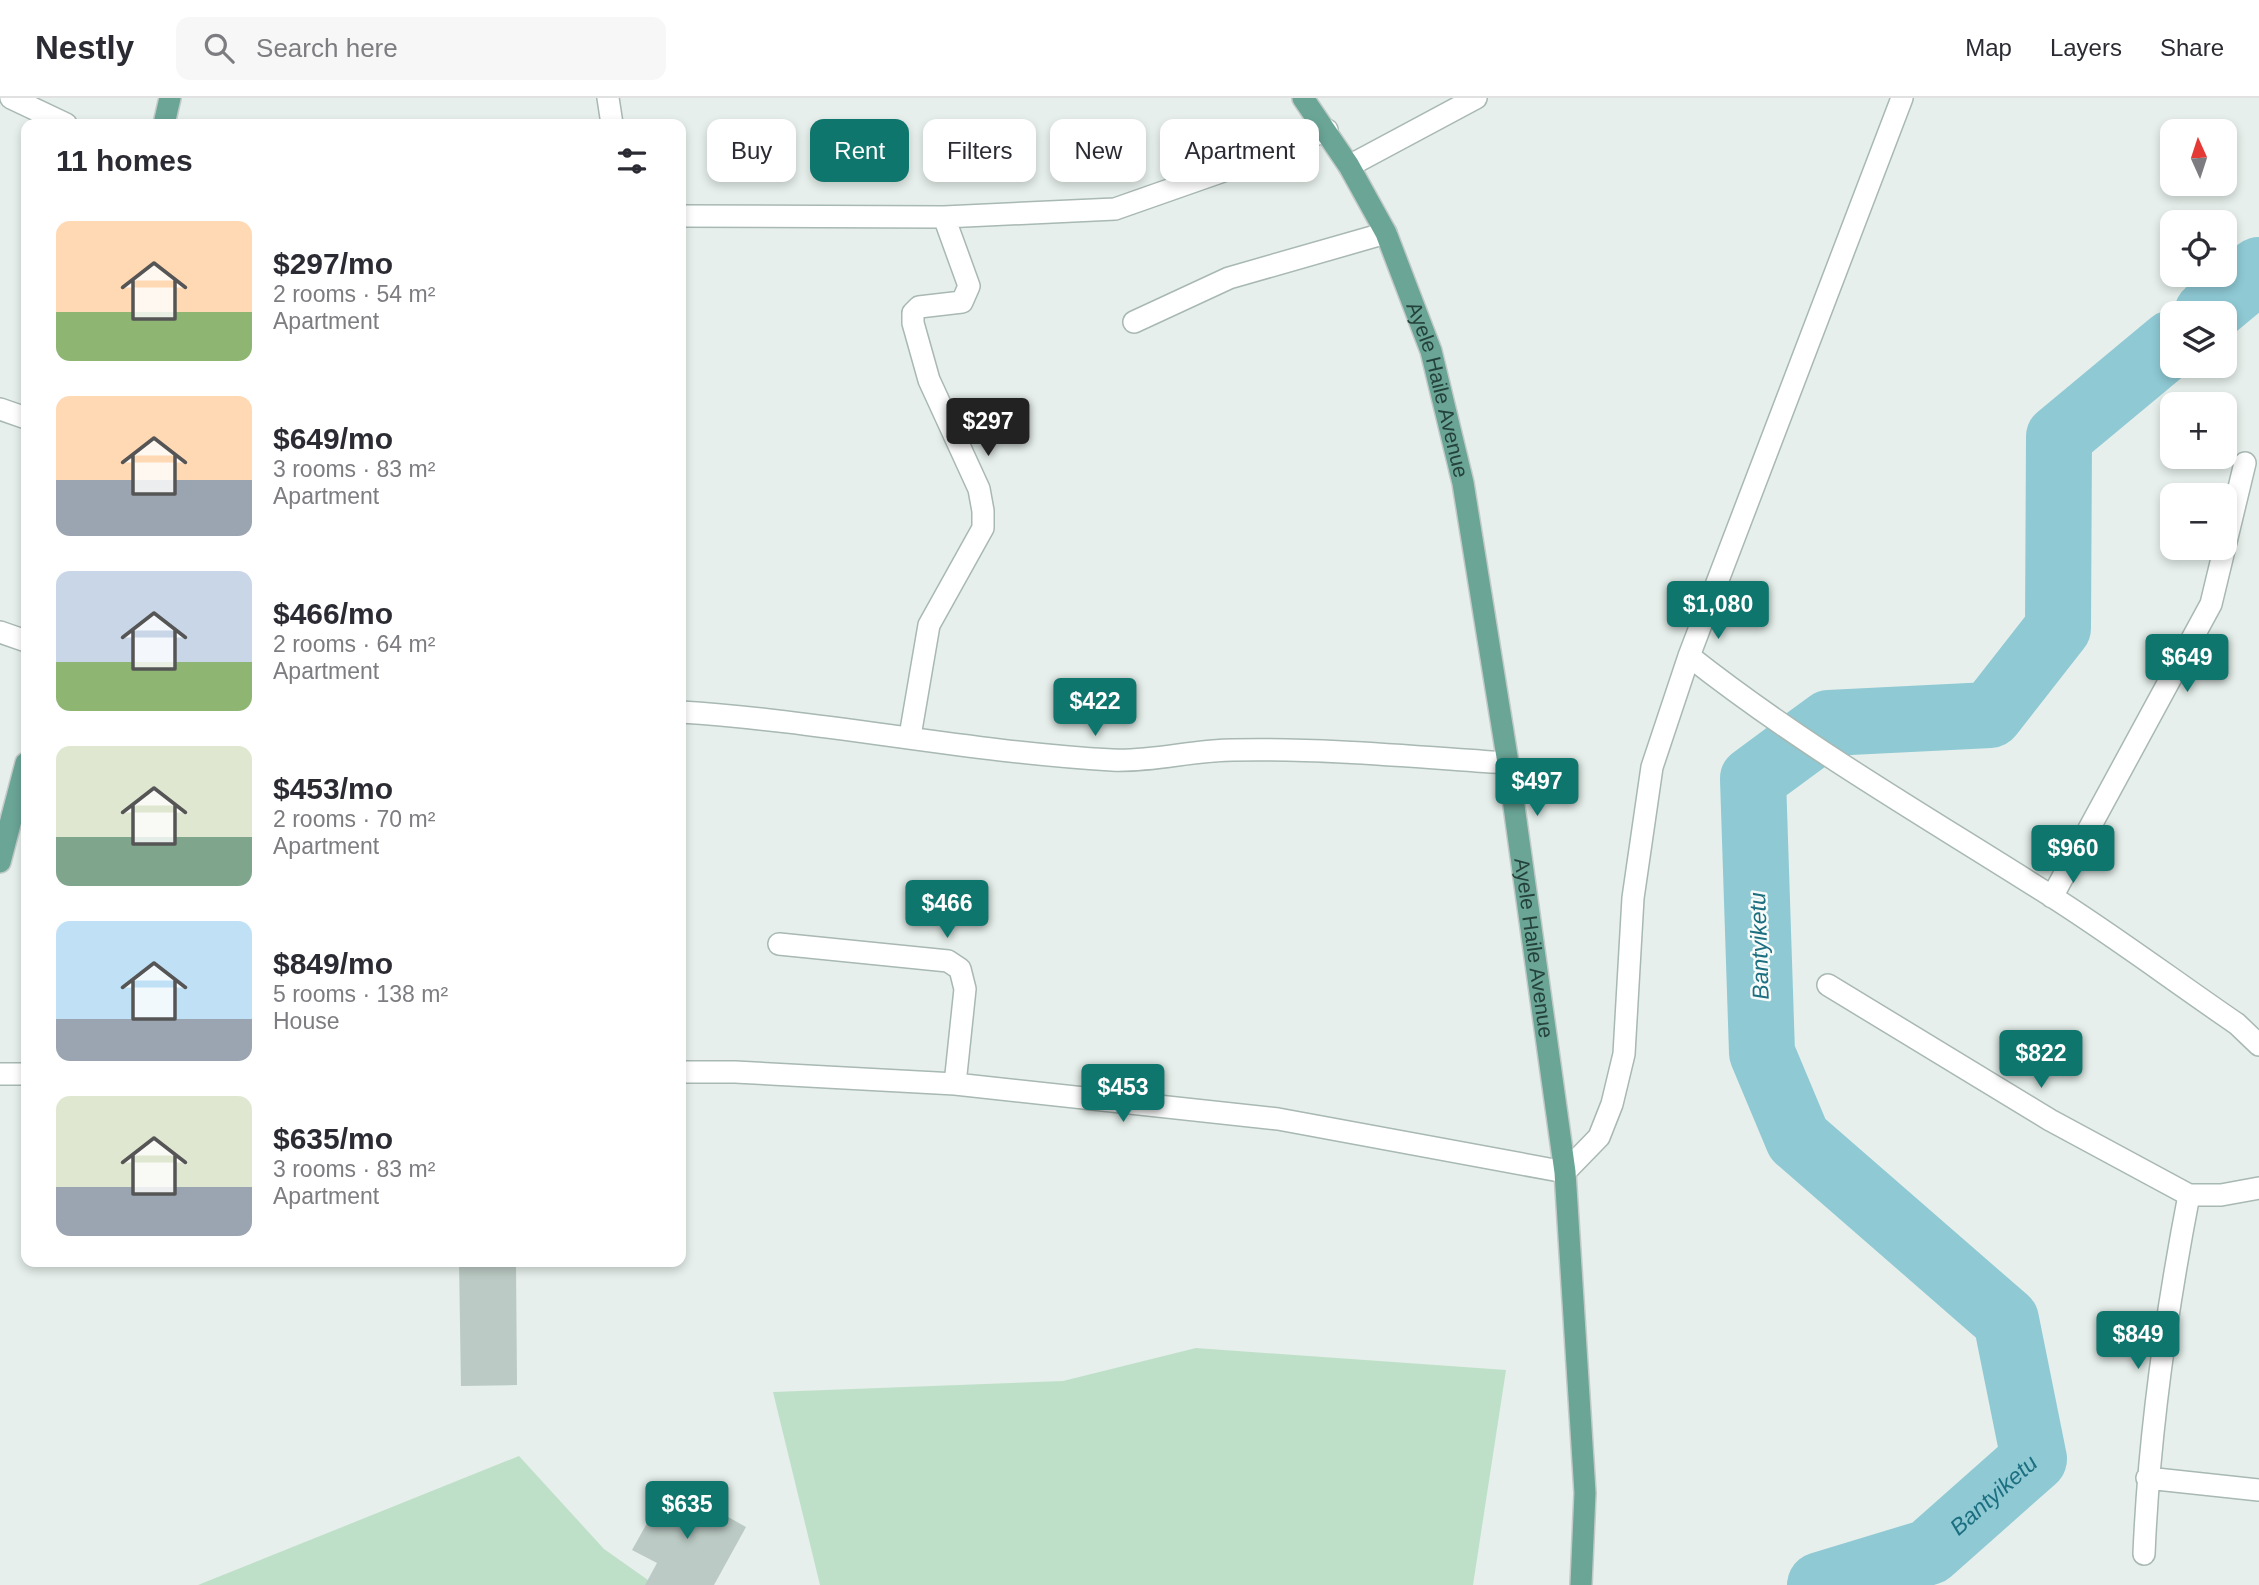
<!DOCTYPE html>
<html lang="en">
<head>
<meta charset="utf-8">
<style>
  :root { --surface:#fff; --page:#f7f7f7; --text:#2b2b33; --muted:#7c7c81; --line:#e1e1e2; --accent:#0f766e }
  body { margin:0; font-family:Helvetica,sans-serif; background:var(--page); color:var(--text); height:100vh; display:flex; flex-direction:column; font-size:26px; white-space:nowrap }
  * { box-sizing:border-box; margin:0 }
  p { font-size:23px; color:var(--muted) }
  .icon { flex:none; width:38px; height:38px; fill:none; stroke:currentColor; stroke-width:2; stroke-linecap:round; stroke-linejoin:round }
  .map { position:relative; flex:1; overflow:hidden }
  .panel { position:absolute; left:21px; top:21px; width:665px; height:1148px; display:flex; flex-direction:column; background:var(--surface); border-radius:14px; box-shadow:0 4px 10px #0003 }
  .panel>* { flex:none }
  .top-card { position:absolute; left:707px; top:21px; width:665px; height:63px; display:flex; gap:14px }
  .needle { width:46px; rotate:357deg }
  .fabs { position:absolute; left:2160px; top:21px; display:grid; gap:14px }
  .fabs a { display:grid; place-items:center; width:77px; height:77px; border-radius:14px; background:var(--surface); box-shadow:0 4px 10px #0003; font-size:35px }
  .price { position:absolute; translate:-50% -60px; padding:0 16px; border-radius:7px; background:var(--accent); color:#fff; font-size:23px; line-height:46px; filter:drop-shadow(0 2px 4px #0008) }
  .price::after { content:''; position:absolute; left:50%; top:42px; width:21px; height:16px; margin-left:-10px; background:inherit; clip-path:polygon(0 0,100% 0,50% 100%) }
  .price.active { background:#222; color:#fff }
  ul { padding:0; list-style:none }
  li { display:flex; align-items:center; gap:21px; height:175px; padding:0 35px }
  li span { display:grid; place-items:center; flex:none; width:196px; height:140px; border-radius:14px; color:#555 }
  li>.icon { margin-inline-start:auto }
  span .icon { width:84px; height:84px; fill:#fffc; stroke-width:1 }
  li b { font-size:30px }
  h2 { display:flex; justify-content:space-between; align-items:center; height:84px; padding:0 35px; font-size:30px }
  .chip { padding:0 24px; border-radius:14px; background:var(--surface); box-shadow:0 4px 10px #0003; font-size:24px; line-height:63px }
  .chip.active { background:var(--accent); color:#fff }
  header { display:flex; align-items:center; gap:42px; box-sizing:border-box; height:98px; padding:0 35px; background:var(--surface); border-bottom:2px solid var(--line) }
  header strong { font-size:33px }
  nav { display:flex; gap:38px; margin-inline-start:auto; font-size:24px }
  .search { width:490px; height:63px; background:var(--page); display:flex; align-items:center; gap:18px; box-sizing:border-box; padding:0 24px; border-radius:14px; color:var(--muted); font-size:26px }
  .map>svg:first-child { display:block }
  .green { fill:#bfe0c8 }
  .lines { fill:none; stroke-linecap:round; stroke-linejoin:round }
  .river { stroke:#8ec9d4; stroke-width:66 }
  .building { fill:#bbcac4 }
  .minor-casing { stroke:#a8b8b2; stroke-width:24 }
  .major-casing { stroke:#c2cac8; stroke-width:24 }
  .minor { stroke:#fff; stroke-width:21 }
  .major { stroke:#6aa596; stroke-width:21 }
  .labels { text-anchor:middle; stroke-width:5; stroke-linejoin:round; paint-order:stroke }
  .street-label { font-size:21px; fill:#24423a; stroke:#f7fbf9 }
  .water-label { font-size:23px; font-style:italic; fill:#1c6f80; stroke:#f7fbf9 }
</style>
</head>
<body>
<header>
<strong>Nestly</strong>
<div class="search"><svg class="icon" aria-label="search" viewBox="0 0 24 24"><circle cx="10" cy="10" r="6"/><path d="M15 15l6 6"/></svg>Search here</div>
<nav><a>Map</a><a>Layers</a><a>Share</a></nav>
</header>
<div class="map">
<svg width="2259" height="1487" viewBox="0 0 2259 1487">
  <rect width="100%" height="100%" fill="#e6efeb"/>
  <path class="green" d="M 1196,1250 L 1506,1272 L 1473,1487 L 820,1487 L 773,1294 L 1063,1283 Z
    M 519,1358 L 604,1451 L 655,1487 L 198,1487 Z"/>
  <g class="lines">
    <g class="river">
      <path d="M 2207,215 L 2259,172"/>
      <path id="s1" d="M 1820,1487 L 1929,1454 L 2034,1361 L 2006,1222 L 1798,1041 L 1762,955 L 1753,681 L 1829,625 L 1990,617 L 2058,530 L 2059,339 L 2172,245"/>
    </g>
  </g>
  <path class="building" d="M 459,1164 L 516,1164 L 517,1287 L 461,1288 Z
    M 669,1386 L 746,1429 L 714,1487 L 645,1487 L 657,1465 L 632,1452 Z"/>
  <g class="lines">
    <defs>
      <path id="minor" d="M 11,0 L 66,26
        M 608,0 L 612,26
        M 1349,68 L 1476,0
        M 681,118 L 944,119 L 1115,111 L 1249,64 L 1327,32
        M 1134,224 L 1229,180 L 1386,135
        M 0,311 L 26,320
        M 0,534 L 26,543
        M 1689,558 C 1803,648 1927,719 2048,796 C 2113,837 2174,883 2237,926 L 2259,947
        M 681,614 C 825,623 967,654 1112,662 C 1152,664 1193,652 1233,652 C 1325,650 1417,659 1508,665
        M 910,638 L 929,527 L 983,430 L 983,413 L 979,391 L 929,282 L 913,225 L 913,215 L 919,209 L 962,204 L 969,188 L 944,119
        M 2052,799 L 2211,506 L 2245,365
        M 779,846 L 948,863 L 960,871 L 965,891 L 955,986
        M 1828,887 L 2050,1022 L 2189,1097 L 2221,1097 L 2259,1090
        M 681,974 L 735,974 L 955,986 L 1278,1021 L 1565,1074 L 1599,1039 L 1612,1006 L 1624,956 L 1633,800 L 1652,669 L 1689,558 L 1902,0
        M 0,976 L 26,976
        M 2147,1380 L 2259,1392
        M 2144,1456 C 2149,1335 2166,1216 2189,1097"/>
      <g id="major">
        <path id="s2" d="M 1303,0 L 1349,68 L 1386,135 L 1431,253 L 1463,385 L 1508,665 L 1565,1074 L 1585,1395 L 1581,1487"/>
        <path d="M 164,26 L 170,0"/>
        <path d="M 0,764 L 26,665"/>
      </g>
    </defs>
    <use href="#minor" class="minor-casing"/>
    <use href="#major" class="major-casing"/>
    <use href="#minor" class="minor"/>
    <use href="#major" class="major"/>
  </g>
  <g class="labels">
    <g class="street-label">
      <text dy="7" stroke="none"><textPath href="#s2" startOffset="324">Ayele Haile Avenue</textPath></text>
      <text dy="7" stroke="none"><textPath href="#s2" startOffset="891">Ayele Haile Avenue</textPath></text>
    </g>
    <g class="water-label">
      <text transform="translate(1759 848) rotate(-92)" y="8">Bantyiketu</text>
      <text dy="8" stroke="none"><textPath href="#s1" startOffset="200">Bantyiketu</textPath></text>
    </g>
  </g>
</svg>
<div class="fabs">
<a><svg class="needle" viewBox="-14 -14 28 28"><path d="M0-13l5 13h-10z" fill="#e53935"/><path d="M0 13l5-13h-10z" fill="#7c7c81"/></svg></a>
<a><svg class="icon" aria-label="locate" viewBox="0 0 24 24"><circle cx="12" cy="12" r="6"/><path d="M12 2v4M12 18v4M2 12h4M18 12h4"/></svg></a>
<a><svg class="icon" aria-label="layers" viewBox="0 0 24 24"><path d="M12 4l9 5-9 5-9-5zM3 14l9 5 9-5"/></svg></a>
<a>+</a>
<a>−</a>
</div>
<b class="price active" style="left:988px;top:360px">$297</b>
<b class="price" style="left:1718px;top:543px">$1,080</b>
<b class="price" style="left:2187px;top:596px">$649</b>
<b class="price" style="left:1095px;top:640px">$422</b>
<b class="price" style="left:1537px;top:720px">$497</b>
<b class="price" style="left:2073px;top:787px">$960</b>
<b class="price" style="left:947px;top:842px">$466</b>
<b class="price" style="left:2041px;top:992px">$822</b>
<b class="price" style="left:1123px;top:1026px">$453</b>
<b class="price" style="left:2138px;top:1273px">$849</b>
<b class="price" style="left:687px;top:1443px">$635</b>
<div class="top-card">
<a class="chip">Buy</a>
<a class="chip active">Rent</a>
<a class="chip">Filters</a>
<a class="chip">New</a>
<a class="chip">Apartment</a>
</div>
<section class="panel">
<h2>11 homes<svg class="icon" aria-label="filters" viewBox="0 0 24 24"><path d="M4 7h16M4 17h16"/><circle cx="9" cy="7" r="2"/><circle cx="15" cy="17" r="2"/></svg></h2>
<ul>
<li><span style="background:linear-gradient(#ffd9b3 65%,#8fb573 0)"><svg class="icon" aria-label="home" viewBox="0 0 24 24"><path d="M3 11l9-7 9 7M6 9v11h12V9"/></svg></span><div><b>$297/mo</b><p>2 rooms · 54 m²</p><p>Apartment</p></div></li>
<li><span style="background:linear-gradient(#ffd9b3 60%,#9aa5b1 0)"><svg class="icon" aria-label="home" viewBox="0 0 24 24"><path d="M3 11l9-7 9 7M6 9v11h12V9"/></svg></span><div><b>$649/mo</b><p>3 rooms · 83 m²</p><p>Apartment</p></div></li>
<li><span style="background:linear-gradient(#c9d6e8 65%,#8fb573 0)"><svg class="icon" aria-label="home" viewBox="0 0 24 24"><path d="M3 11l9-7 9 7M6 9v11h12V9"/></svg></span><div><b>$466/mo</b><p>2 rooms · 64 m²</p><p>Apartment</p></div></li>
<li><span style="background:linear-gradient(#dfe7d0 65%,#7fa58c 0)"><svg class="icon" aria-label="home" viewBox="0 0 24 24"><path d="M3 11l9-7 9 7M6 9v11h12V9"/></svg></span><div><b>$453/mo</b><p>2 rooms · 70 m²</p><p>Apartment</p></div></li>
<li><span style="background:linear-gradient(#bfe0f5 70%,#9aa5b1 0)"><svg class="icon" aria-label="home" viewBox="0 0 24 24"><path d="M3 11l9-7 9 7M6 9v11h12V9"/></svg></span><div><b>$849/mo</b><p>5 rooms · 138 m²</p><p>House</p></div></li>
<li><span style="background:linear-gradient(#dfe7d0 65%,#9aa5b1 0)"><svg class="icon" aria-label="home" viewBox="0 0 24 24"><path d="M3 11l9-7 9 7M6 9v11h12V9"/></svg></span><div><b>$635/mo</b><p>3 rooms · 83 m²</p><p>Apartment</p></div></li>
</ul>
</section>
</div>
</body>
</html>
